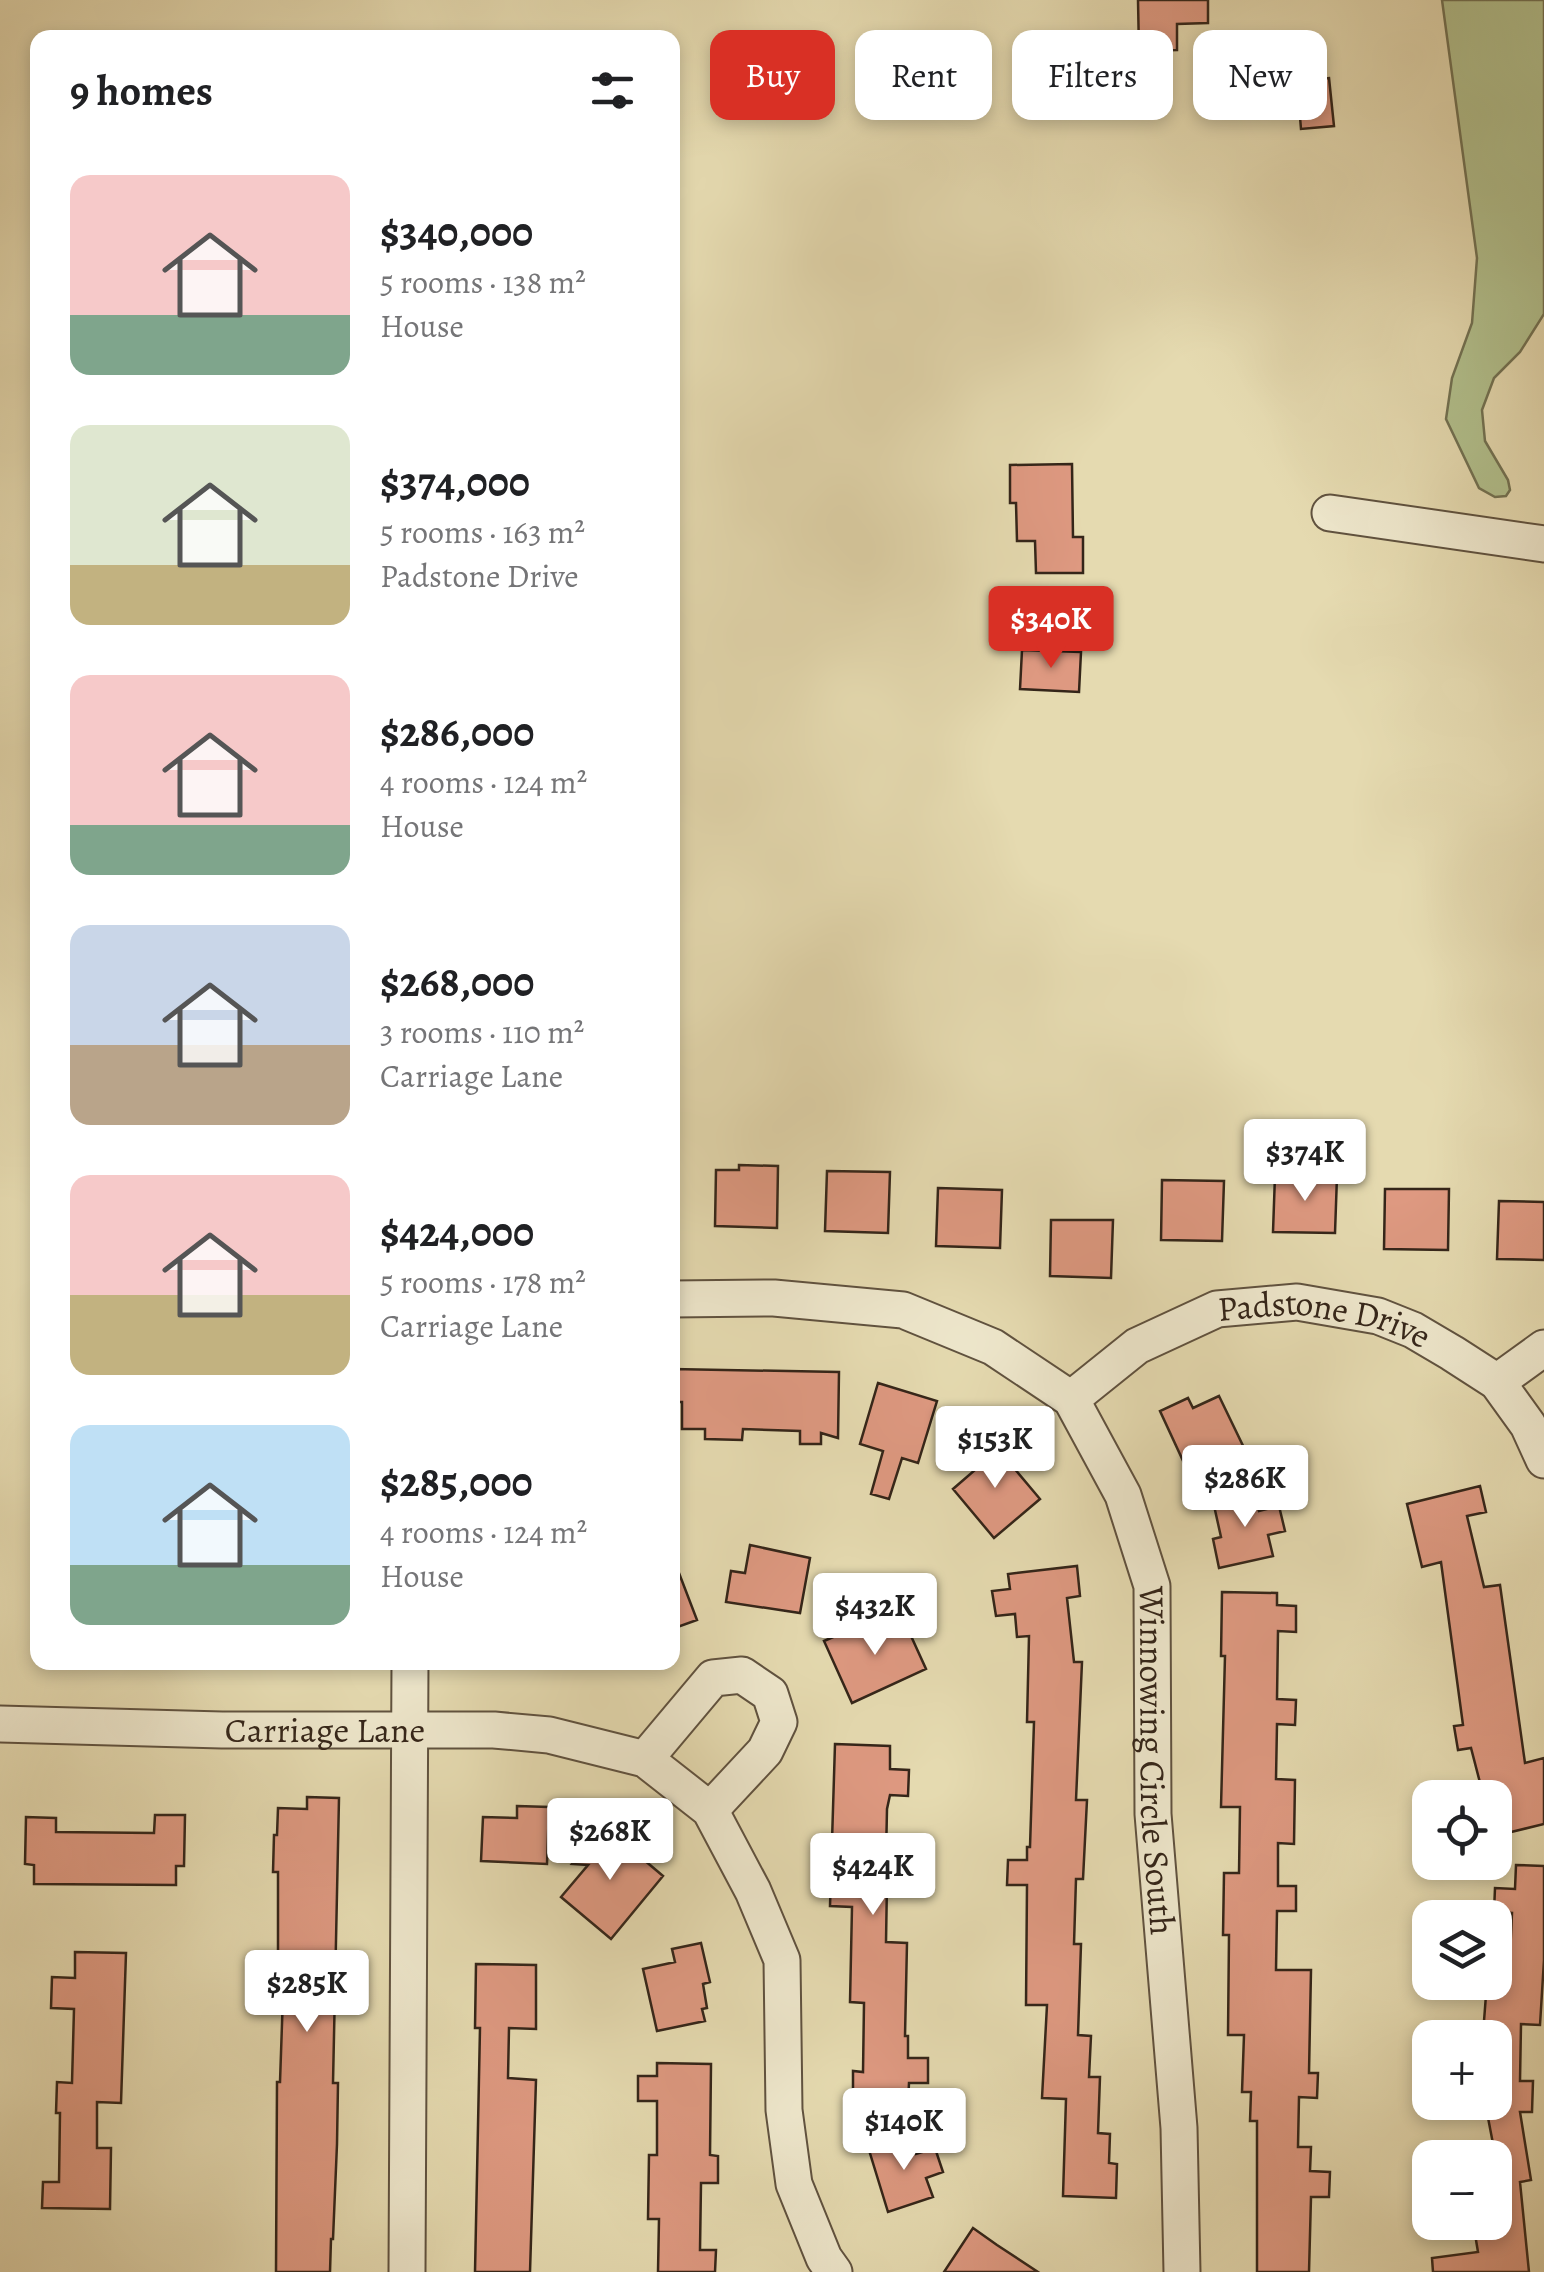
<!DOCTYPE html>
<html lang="en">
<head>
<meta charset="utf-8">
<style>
  :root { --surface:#fff; --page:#f6f6f6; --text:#202124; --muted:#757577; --accent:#d93025 }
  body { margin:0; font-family:Alegreya,serif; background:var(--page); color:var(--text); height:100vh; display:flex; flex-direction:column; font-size:38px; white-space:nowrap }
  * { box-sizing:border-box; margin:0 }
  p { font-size:32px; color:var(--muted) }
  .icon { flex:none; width:55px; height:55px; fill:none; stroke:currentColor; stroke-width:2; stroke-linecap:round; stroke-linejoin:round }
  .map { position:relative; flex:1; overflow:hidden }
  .panel { position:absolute; left:30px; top:30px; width:650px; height:1640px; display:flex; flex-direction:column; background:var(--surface); border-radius:20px; box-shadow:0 5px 15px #0003 }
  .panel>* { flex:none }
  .guide { position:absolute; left:710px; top:30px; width:682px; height:90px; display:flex; gap:20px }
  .tools { position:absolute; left:1412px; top:1780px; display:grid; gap:20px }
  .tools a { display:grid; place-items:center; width:100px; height:100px; border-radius:20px; background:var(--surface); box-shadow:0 5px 15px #0003; font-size:50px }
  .price { position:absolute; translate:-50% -85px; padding:0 22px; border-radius:10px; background:#fff; color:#222; font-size:32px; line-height:65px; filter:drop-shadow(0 2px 5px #0008) }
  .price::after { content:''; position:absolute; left:50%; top:60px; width:30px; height:22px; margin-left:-15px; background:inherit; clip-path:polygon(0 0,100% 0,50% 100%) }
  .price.selected { background:var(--accent); color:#fff }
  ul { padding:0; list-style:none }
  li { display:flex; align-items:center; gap:30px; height:250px; padding:0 40px }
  li span { display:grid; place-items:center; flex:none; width:280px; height:200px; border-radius:20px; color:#555 }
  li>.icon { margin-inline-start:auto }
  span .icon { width:120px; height:120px; fill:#fffc; stroke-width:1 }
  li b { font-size:42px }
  h2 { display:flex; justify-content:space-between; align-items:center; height:120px; padding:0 40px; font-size:42px }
  .chip { padding:0 35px; border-radius:20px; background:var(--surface); box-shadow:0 5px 15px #0003; font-size:35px; line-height:90px }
  .chip.selected { background:var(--accent); color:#fff }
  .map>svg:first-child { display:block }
  .green { fill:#b2c08d; stroke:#737253; stroke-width:2.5 }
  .building { fill:#de9981; stroke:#342519; stroke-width:2.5 }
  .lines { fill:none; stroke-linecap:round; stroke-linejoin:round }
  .minor-casing { stroke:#60523f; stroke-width:39 }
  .minor { stroke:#eee7cc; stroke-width:35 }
  .labels { text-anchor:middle; stroke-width:9; stroke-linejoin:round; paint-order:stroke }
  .street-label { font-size:35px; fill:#342519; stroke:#eee7cc }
</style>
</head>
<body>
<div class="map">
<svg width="1544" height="2272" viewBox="0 0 1544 2272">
  <rect width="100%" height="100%" fill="#e5dab0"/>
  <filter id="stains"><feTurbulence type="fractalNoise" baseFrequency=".002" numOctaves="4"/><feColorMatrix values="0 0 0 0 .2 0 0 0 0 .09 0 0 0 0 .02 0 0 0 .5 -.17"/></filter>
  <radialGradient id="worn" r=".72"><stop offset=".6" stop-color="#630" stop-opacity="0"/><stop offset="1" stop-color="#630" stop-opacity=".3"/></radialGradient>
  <path class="green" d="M 1442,0 L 1544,0 L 1544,314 L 1520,352 L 1494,378 L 1482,410 L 1485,441 L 1508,480 L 1510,490 L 1506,496 L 1495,497 L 1479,488 L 1446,419 L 1452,378 L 1472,323 L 1477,258 Z"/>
  <path class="building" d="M 1138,0 L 1208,0 L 1208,23 L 1177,24 L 1177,50 L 1139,51 Z
    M 1329,78 L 1334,126 L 1301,129 L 1297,81 Z
    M 1072,464 L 1073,537 L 1083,537 L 1083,573 L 1036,573 L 1035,541 L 1017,541 L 1016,503 L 1010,503 L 1010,465 Z
    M 1022,650 L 1081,652 L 1079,692 L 1020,689 Z
    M 739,1165 L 778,1166 L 777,1228 L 715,1226 L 716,1170 L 739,1170 Z
    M 827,1171 L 890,1172 L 888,1233 L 825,1231 Z
    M 1275,1175 L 1337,1176 L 1335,1233 L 1273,1232 Z
    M 1162,1180 L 1224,1181 L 1222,1241 L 1161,1240 Z
    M 938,1188 L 1002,1190 L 1000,1248 L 936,1246 Z
    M 1385,1189 L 1449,1189 L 1448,1250 L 1384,1249 Z
    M 1499,1201 L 1544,1202 L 1544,1260 L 1497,1259 Z
    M 1051,1220 L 1113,1220 L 1111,1278 L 1050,1276 Z
    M 672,1369 L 839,1372 L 838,1438 L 821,1433 L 821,1444 L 800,1444 L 800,1431 L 743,1429 L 742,1440 L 705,1439 L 705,1429 L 682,1429 L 682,1402 L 672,1402 Z
    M 878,1383 L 937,1401 L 918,1463 L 902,1458 L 889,1499 L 871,1494 L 883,1451 L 860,1444 Z
    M 1219,1396 L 1246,1452 L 1191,1478 L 1160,1411 L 1188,1398 L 1193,1408 Z
    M 992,1442 L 1040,1499 L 994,1538 L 953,1489 L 975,1470 L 968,1463 Z
    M 1480,1486 L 1486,1512 L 1467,1516 L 1484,1587 L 1500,1585 L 1525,1763 L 1544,1758 L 1544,1824 L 1495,1836 L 1495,1798 L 1484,1798 L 1471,1748 L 1458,1750 L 1454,1726 L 1463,1725 L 1441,1562 L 1422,1567 L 1407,1504 Z
    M 1254,1491 L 1259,1511 L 1279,1506 L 1285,1531 L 1268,1535 L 1273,1556 L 1219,1568 L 1213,1539 L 1221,1537 L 1213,1501 Z
    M 750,1545 L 810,1558 L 800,1613 L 726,1602 L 731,1571 L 745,1573 Z
    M 674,1560 L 697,1620 L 672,1629 L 672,1561 Z
    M 1077,1566 L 1080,1596 L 1067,1598 L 1074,1662 L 1082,1662 L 1076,1800 L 1087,1800 L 1083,1879 L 1076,1879 L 1074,1944 L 1081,1944 L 1078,2035 L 1091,2036 L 1089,2077 L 1100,2077 L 1098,2133 L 1110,2134 L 1109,2163 L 1117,2164 L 1116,2198 L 1063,2196 L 1066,2099 L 1042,2098 L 1047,2005 L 1026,2005 L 1027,1885 L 1007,1885 L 1008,1860 L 1027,1860 L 1027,1847 L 1030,1847 L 1034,1722 L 1027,1722 L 1029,1636 L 1017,1637 L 1015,1614 L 996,1616 L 992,1591 L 1010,1589 L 1008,1574 Z
    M 1222,1592 L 1277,1593 L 1277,1605 L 1296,1606 L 1296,1632 L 1278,1631 L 1277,1699 L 1296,1700 L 1295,1725 L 1277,1724 L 1276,1779 L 1295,1780 L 1294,1844 L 1278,1843 L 1278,1886 L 1296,1886 L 1296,1911 L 1277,1911 L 1276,1970 L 1311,1970 L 1309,2073 L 1318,2073 L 1317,2098 L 1299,2097 L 1298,2147 L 1311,2147 L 1310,2171 L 1330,2172 L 1329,2197 L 1311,2197 L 1309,2272 L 1257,2272 L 1257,2121 L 1250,2121 L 1251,2092 L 1242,2092 L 1244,2035 L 1228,2035 L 1229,1935 L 1223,1935 L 1224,1873 L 1239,1873 L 1240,1807 L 1221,1807 L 1225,1656 L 1221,1656 Z
    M 901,1614 L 926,1669 L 852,1703 L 824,1641 L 849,1630 L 852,1636 Z
    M 835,1744 L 890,1746 L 890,1769 L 909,1770 L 908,1796 L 890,1795 L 887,1809 L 886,1857 L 906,1858 L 906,1882 L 887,1882 L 886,1942 L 907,1943 L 905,2036 L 908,2036 L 908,2058 L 928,2058 L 928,2083 L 909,2083 L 908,2103 L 853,2102 L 853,2071 L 863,2072 L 864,2003 L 850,2002 L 852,1907 L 830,1906 Z
    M 307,1797 L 339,1798 L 333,2083 L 338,2083 L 337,2144 L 333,2239 L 331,2239 L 330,2272 L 276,2272 L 277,2082 L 280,2082 L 284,1966 L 278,1966 L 278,1872 L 273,1872 L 274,1835 L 277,1835 L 278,1808 L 307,1809 Z
    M 517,1806 L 549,1807 L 547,1864 L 481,1861 L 483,1817 L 517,1818 Z
    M 155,1815 L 185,1815 L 184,1866 L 176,1866 L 176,1885 L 34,1884 L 34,1865 L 25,1864 L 26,1817 L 56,1818 L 56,1832 L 154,1833 Z
    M 604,1826 L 663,1876 L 611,1939 L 561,1897 L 588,1865 L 572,1864 Z
    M 1516,1865 L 1544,1866 L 1544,1960 L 1540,2025 L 1521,2024 L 1520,2081 L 1533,2081 L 1532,2112 L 1520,2112 L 1531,2180 L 1520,2182 L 1529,2272 L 1433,2272 L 1432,2258 L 1478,2252 L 1473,2222 L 1495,2222 L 1495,2154 L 1485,2102 L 1495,2102 L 1495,2022 L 1484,2021 L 1487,1982 L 1495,1982 L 1495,1955 L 1510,1956 L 1512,1913 L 1494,1912 L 1495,1888 L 1515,1889 Z
    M 701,1943 L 710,1982 L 703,1984 L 707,2008 L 702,2009 L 705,2021 L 657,2031 L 643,1969 L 675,1962 L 672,1949 Z
    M 75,1952 L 126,1953 L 121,2103 L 97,2102 L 97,2148 L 111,2148 L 110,2209 L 42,2208 L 43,2182 L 59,2182 L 60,2113 L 56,2113 L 57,2082 L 72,2083 L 74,2009 L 51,2008 L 52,1977 L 75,1978 Z
    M 476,1964 L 536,1965 L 536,2029 L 509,2028 L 508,2078 L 536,2080 L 530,2272 L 475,2272 L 480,2028 L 475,2028 Z
    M 657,2063 L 711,2064 L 710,2155 L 718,2156 L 718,2183 L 701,2183 L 700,2250 L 716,2250 L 715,2272 L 658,2272 L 659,2219 L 648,2219 L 649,2155 L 657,2155 L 657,2101 L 638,2101 L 638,2076 L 657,2076 Z
    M 910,2136 L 916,2154 L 935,2148 L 943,2172 L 926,2178 L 933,2197 L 888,2212 L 869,2150 Z
    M 973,2228 L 997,2245 L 1038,2272 L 944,2272 Z"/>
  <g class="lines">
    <defs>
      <g id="minor">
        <path d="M 1330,513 L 1544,544"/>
        <path id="s1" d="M 672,1299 L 774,1298 L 903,1310 L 993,1347 L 1071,1399 L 1123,1495 L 1152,1586 L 1153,1814 L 1179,2128 L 1182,2272"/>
        <path d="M 1497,1382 L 1544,1348"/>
        <path id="s2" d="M 1071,1399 L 1137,1346 L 1217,1309 L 1297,1302 L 1378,1316 L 1413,1330 L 1452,1353 L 1497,1382 L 1528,1425 L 1544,1460"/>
        <path id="s3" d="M 0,1724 L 222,1730 L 494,1730 L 549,1735 L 645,1759 L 710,1810 L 753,1891 L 782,1960 L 784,2110 L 794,2184 L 824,2258 L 834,2272"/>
        <path d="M 645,1759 L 713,1678 L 742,1675 L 770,1694 L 779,1722 L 765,1751 L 710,1810"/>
        <path d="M 407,2272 L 410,1662"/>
      </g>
    </defs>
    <use href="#minor" class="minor-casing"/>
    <use href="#minor" class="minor"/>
  </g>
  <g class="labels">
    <g class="street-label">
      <text dy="12" stroke="none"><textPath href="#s2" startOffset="282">Padstone Drive</textPath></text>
      <text dy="12" stroke="none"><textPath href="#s3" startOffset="325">Carriage Lane</textPath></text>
      <text dy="12" stroke="none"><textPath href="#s1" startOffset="802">Winnowing Circle South</textPath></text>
    </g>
  </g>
  <rect width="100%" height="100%" filter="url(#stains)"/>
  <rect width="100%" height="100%" fill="url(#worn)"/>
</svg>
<div class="tools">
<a><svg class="icon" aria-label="locate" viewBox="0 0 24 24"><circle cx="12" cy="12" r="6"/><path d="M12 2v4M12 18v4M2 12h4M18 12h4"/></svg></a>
<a><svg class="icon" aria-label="layers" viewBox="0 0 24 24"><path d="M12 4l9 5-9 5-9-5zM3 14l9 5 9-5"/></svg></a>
<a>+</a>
<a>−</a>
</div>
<b class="price selected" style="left:1051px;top:671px">$340K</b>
<b class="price" style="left:1305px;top:1204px">$374K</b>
<b class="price" style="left:995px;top:1491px">$153K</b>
<b class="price" style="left:1245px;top:1530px">$286K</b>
<b class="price" style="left:875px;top:1658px">$432K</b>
<b class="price" style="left:610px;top:1883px">$268K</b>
<b class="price" style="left:873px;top:1918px">$424K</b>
<b class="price" style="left:307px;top:2035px">$285K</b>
<b class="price" style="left:904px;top:2173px">$140K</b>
<div class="guide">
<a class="chip selected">Buy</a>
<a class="chip">Rent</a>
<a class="chip">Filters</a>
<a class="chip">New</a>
</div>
<section class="panel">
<h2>9 homes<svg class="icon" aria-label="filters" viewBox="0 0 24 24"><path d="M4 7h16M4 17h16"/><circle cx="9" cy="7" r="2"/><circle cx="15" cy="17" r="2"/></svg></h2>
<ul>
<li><span style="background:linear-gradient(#f6c9c9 70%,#7fa58c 0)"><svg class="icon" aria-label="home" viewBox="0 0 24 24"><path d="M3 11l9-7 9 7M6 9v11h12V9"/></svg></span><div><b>$340,000</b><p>5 rooms · 138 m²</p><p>House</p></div></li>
<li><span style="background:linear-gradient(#dfe7d0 70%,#c2b280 0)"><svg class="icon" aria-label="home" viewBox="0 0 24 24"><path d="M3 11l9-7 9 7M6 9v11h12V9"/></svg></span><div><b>$374,000</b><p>5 rooms · 163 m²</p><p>Padstone Drive</p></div></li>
<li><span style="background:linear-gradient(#f6c9c9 75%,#7fa58c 0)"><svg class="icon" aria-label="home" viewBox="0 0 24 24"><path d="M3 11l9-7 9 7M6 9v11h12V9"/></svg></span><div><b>$286,000</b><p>4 rooms · 124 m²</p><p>House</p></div></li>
<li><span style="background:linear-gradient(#c9d6e8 60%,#b9a48a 0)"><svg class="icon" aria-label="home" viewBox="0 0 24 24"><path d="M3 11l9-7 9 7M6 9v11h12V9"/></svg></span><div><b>$268,000</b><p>3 rooms · 110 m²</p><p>Carriage Lane</p></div></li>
<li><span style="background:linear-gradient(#f6c9c9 60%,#c2b280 0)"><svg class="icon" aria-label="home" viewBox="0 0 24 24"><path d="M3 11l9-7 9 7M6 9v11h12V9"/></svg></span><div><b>$424,000</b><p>5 rooms · 178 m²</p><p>Carriage Lane</p></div></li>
<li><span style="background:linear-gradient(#bfe0f5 70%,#7fa58c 0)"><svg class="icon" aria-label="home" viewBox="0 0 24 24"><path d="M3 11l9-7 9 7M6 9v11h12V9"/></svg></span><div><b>$285,000</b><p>4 rooms · 124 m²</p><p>House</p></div></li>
</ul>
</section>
</div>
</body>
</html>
